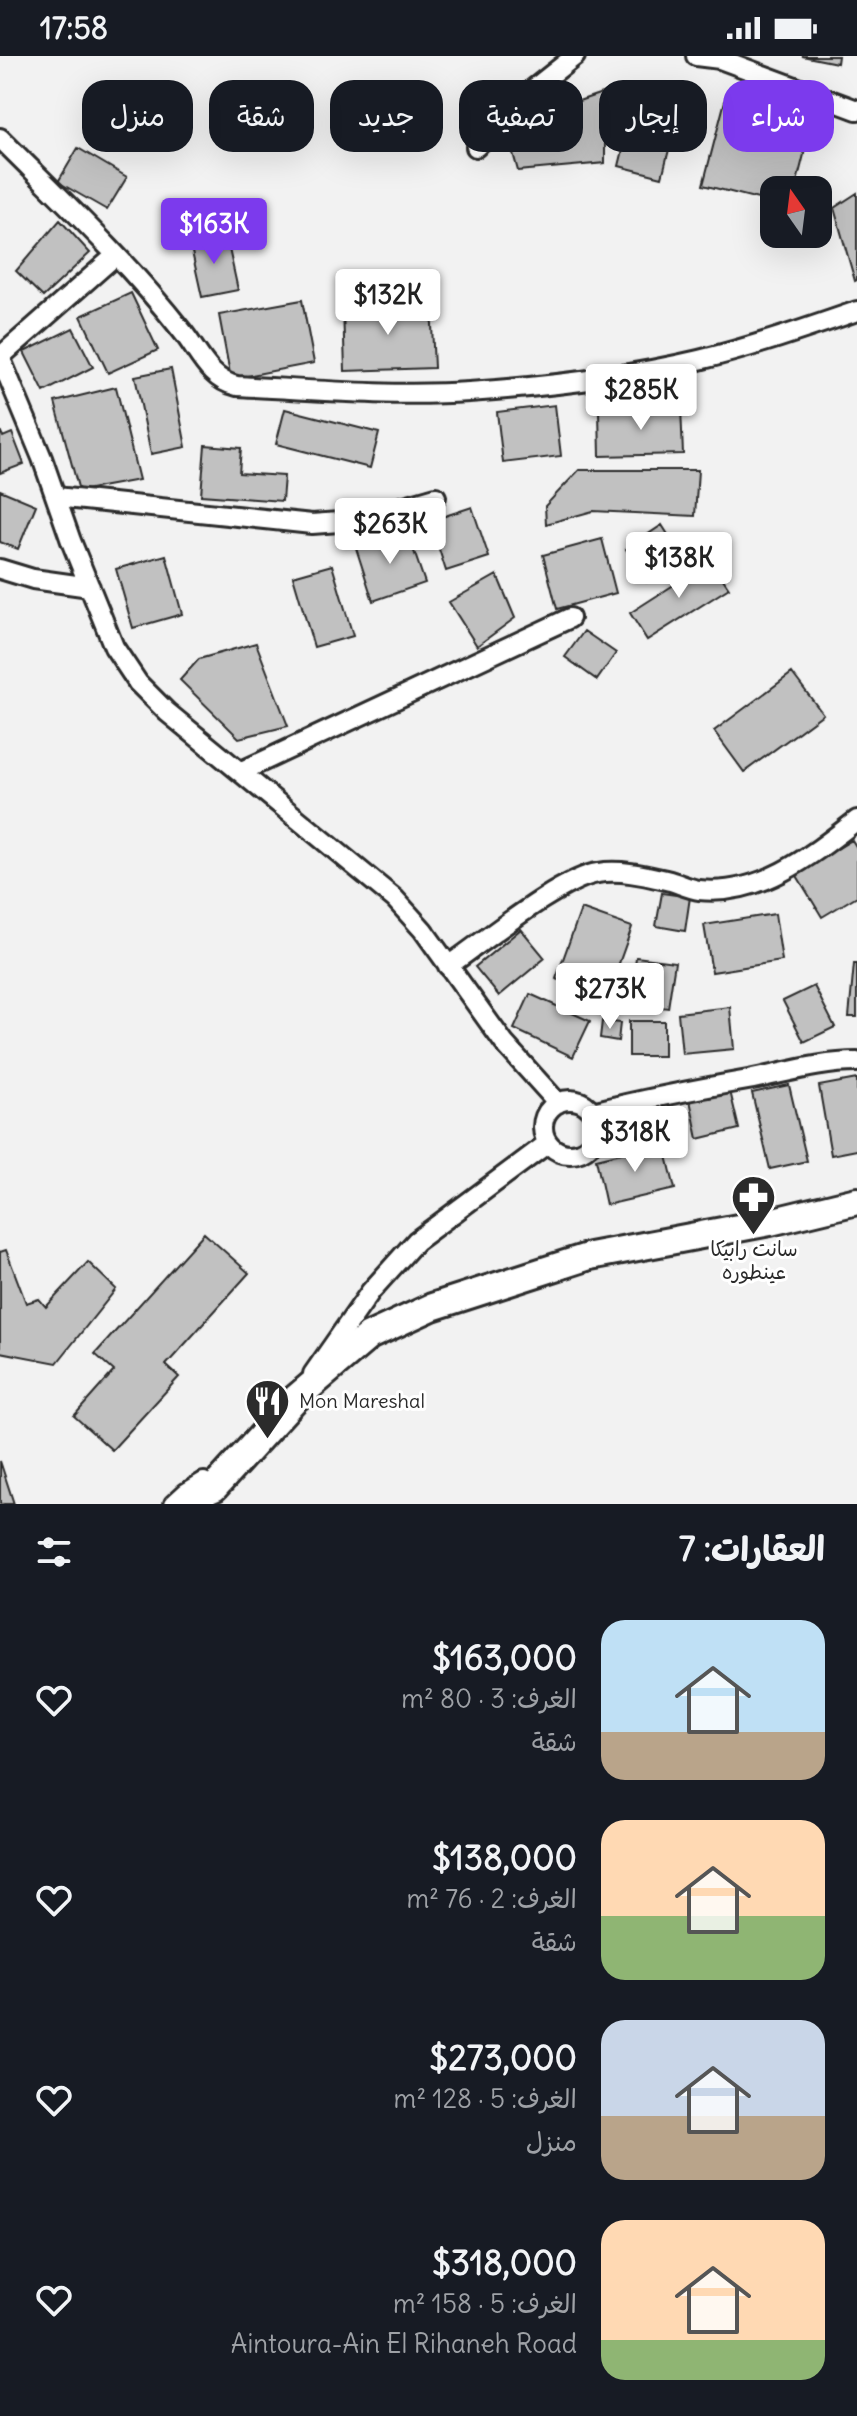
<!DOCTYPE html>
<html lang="ar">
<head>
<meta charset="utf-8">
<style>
  :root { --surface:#171b24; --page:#20242c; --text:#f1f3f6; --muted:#9ea1a6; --accent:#7c3aed }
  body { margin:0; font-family:Delius,"Playpen Sans Arabic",sans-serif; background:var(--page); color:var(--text); direction:rtl; height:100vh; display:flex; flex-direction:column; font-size:30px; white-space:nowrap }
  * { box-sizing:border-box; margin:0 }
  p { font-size:26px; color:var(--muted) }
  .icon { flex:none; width:44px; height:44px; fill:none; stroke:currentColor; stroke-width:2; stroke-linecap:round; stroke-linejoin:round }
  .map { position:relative; height:1448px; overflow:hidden; direction:ltr }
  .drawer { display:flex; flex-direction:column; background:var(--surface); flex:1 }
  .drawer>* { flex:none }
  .top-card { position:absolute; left:24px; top:24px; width:810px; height:72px; direction:rtl; display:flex; gap:16px }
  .needle { width:52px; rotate:346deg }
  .controls { position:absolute; left:760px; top:120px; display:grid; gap:16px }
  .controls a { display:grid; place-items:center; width:72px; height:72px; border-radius:16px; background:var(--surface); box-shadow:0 8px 32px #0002; font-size:40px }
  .price { position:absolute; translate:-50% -68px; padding:0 18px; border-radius:8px; background:#fff; color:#222; font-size:26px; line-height:52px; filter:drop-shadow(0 2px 4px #0008) }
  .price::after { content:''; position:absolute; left:50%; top:48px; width:24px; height:18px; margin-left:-12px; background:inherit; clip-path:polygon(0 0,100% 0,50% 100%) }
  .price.selected { background:var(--accent); color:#fff }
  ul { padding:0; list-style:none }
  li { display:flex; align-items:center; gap:24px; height:200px; padding:0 32px }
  li span { display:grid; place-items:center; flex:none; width:224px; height:160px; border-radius:24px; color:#555 }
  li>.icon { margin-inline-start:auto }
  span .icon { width:96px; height:96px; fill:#fffc; stroke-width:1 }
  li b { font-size:34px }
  h2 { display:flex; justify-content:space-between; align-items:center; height:96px; padding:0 32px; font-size:34px }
  .tag { padding:0 28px; border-radius:24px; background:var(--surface); box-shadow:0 8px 32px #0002; font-size:28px; line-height:72px }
  .tag.selected { background:var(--accent); color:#fff }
  .status { display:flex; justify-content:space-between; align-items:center; height:56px; padding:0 40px; background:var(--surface); direction:ltr }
  .status svg { height:22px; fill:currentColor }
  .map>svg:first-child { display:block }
  .building { fill:#c1c1c1; stroke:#2b2b2b; stroke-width:2 }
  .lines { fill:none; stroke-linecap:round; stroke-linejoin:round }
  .minor-casing { stroke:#2b2b2b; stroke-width:24 }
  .secondary-casing { stroke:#2b2b2b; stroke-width:32 }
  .minor { stroke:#fff; stroke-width:18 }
  .secondary { stroke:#fff; stroke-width:26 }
  .labels { text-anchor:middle; stroke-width:6; stroke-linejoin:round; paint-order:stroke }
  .poi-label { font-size:20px; fill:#2b2b2b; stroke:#fff }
</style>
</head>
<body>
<div class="status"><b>17:58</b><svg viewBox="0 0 49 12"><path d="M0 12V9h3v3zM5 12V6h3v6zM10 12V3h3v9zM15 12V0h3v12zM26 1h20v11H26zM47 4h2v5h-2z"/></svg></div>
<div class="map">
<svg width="857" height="1448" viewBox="0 0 857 1448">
  <rect width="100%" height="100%" fill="#f2f2f2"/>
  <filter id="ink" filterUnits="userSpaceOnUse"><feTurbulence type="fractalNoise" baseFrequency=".0125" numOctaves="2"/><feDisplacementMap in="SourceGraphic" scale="16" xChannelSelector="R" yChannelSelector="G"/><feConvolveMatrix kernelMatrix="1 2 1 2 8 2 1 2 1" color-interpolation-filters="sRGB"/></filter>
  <g filter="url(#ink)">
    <path class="building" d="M 802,0 L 838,0 L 837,7 Z
      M 639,29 L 683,39 L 662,121 L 619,110 Z
      M 605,36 L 605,107 L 518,115 L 513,97 L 570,48 Z
      M 727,37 L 814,59 L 795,134 L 774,134 L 774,147 L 703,129 Z
      M 78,92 L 127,121 L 107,154 L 58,126 Z
      M 857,137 L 857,224 L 855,225 L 834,152 Z
      M 60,164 L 90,197 L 43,241 L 16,215 Z
      M 226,179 L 238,234 L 202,241 L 190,187 Z
      M 131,237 L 158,294 L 108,317 L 81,260 Z
      M 302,244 L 314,307 L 231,323 L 219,259 Z
      M 431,247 L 434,312 L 345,315 L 343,251 Z
      M 73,272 L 93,311 L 44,336 L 24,296 Z
      M 171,313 L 186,391 L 151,398 L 135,320 Z
      M 116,331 L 139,424 L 79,435 L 55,346 Z
      M 555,349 L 561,400 L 503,407 L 497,356 Z
      M 681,352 L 683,398 L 600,400 L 599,355 Z
      M 285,353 L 379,377 L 370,412 L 276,388 Z
      M 0,374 L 3,381 L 12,377 L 24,408 L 0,417 Z
      M 205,389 L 241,392 L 239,417 L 284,420 L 282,445 L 201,439 Z
      M 579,414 L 698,414 L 695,460 L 593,455 L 546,468 L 545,450 Z
      M 0,434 L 36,449 L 18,493 L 0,486 Z
      M 472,451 L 489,501 L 446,515 L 430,465 Z
      M 662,469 L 683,502 L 647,526 L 626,493 Z
      M 407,475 L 425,527 L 373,545 L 356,492 Z
      M 602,483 L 616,537 L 557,553 L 543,499 Z
      M 166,499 L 182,558 L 133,572 L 116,513 Z
      M 711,505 L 729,532 L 647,584 L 630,557 Z
      M 332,509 L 353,580 L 314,591 L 293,520 Z
      M 497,519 L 515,562 L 477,590 L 449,546 Z
      M 584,575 L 616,597 L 597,624 L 565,601 Z
      M 256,587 L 288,670 L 239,682 L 180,624 L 199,603 Z
      M 792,617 L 823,658 L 744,716 L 714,675 Z
      M 852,784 L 857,792 L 857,840 L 822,861 L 796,818 Z
      M 662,837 L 690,841 L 685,875 L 656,870 Z
      M 581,853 L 632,871 L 607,941 L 556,923 Z
      M 775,858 L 782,905 L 712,916 L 704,869 Z
      M 521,873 L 545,902 L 499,940 L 475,911 Z
      M 636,901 L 675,906 L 668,952 L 630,947 Z
      M 854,908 L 857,908 L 857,961 L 849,961 Z
      M 814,930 L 835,971 L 804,986 L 783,945 Z
      M 530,938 L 590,965 L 573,1001 L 514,973 Z
      M 730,951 L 734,993 L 682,998 L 678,957 Z
      M 602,965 L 620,967 L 618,985 L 600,982 Z
      M 629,965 L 664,965 L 664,1000 L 629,1000 Z
      M 857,1023 L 857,1094 L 831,1099 L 819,1030 Z
      M 789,1029 L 807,1105 L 770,1113 L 752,1037 Z
      M 730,1035 L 739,1073 L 698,1083 L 690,1044 Z
      M 664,1087 L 675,1133 L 606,1149 L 596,1103 Z
      M 204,1177 L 249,1217 L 166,1309 L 179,1321 L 112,1394 L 74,1360 L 114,1315 L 95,1298 Z
      M 6,1194 L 26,1247 L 39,1243 L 46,1251 L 88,1206 L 116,1233 L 57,1307 L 0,1296 L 0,1196 Z
      M 0,1405 L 14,1448 L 0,1448 Z"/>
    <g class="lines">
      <defs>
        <path id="minor" d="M 696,0 L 720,3 L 857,54
          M 0,82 C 62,144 127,205 182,275 C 199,296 209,324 237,330 C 314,334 392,341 469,336 C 543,331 627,321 699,304 C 753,291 805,273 857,255
          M 476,91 L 532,34 L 575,0
          M 116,199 L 0,301 L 42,402 L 71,485 L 114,591 L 138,627 L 167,656 L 395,843 L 423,874 L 504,987 L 558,1047
          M 56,441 L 312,468 L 353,465 L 436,441
          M 0,513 L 33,523 L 90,531
          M 242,715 L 570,562
          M 448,910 C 482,887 561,822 598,817 C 621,813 648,820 670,825 C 680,828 690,833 699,834 C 760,841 812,799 857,764
          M543 1071a27 27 0 1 1 54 0a27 27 0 1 1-54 0Z
          M 592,1056 C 644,1043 696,1033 748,1024 C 785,1017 820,1006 857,1006
          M 313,1318 L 371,1235 L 416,1185 L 548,1087
          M 174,1448 L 186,1437 L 204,1426"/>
        <path id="secondary" d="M 193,1448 L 204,1436 L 214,1432 L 295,1343 L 369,1280 L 432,1251 L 590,1200 L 770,1166 L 857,1145"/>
      </defs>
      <use href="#minor" class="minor-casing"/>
      <use href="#secondary" class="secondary-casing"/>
      <use href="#minor" class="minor"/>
      <use href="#secondary" class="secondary"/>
    </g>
  </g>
  <defs>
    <symbol id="pharmacy-pin" viewBox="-11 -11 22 30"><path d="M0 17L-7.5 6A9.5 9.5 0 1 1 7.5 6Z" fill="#2b2b2b" stroke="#fff"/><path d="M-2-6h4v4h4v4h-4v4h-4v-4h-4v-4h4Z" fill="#fff"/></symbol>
    <symbol id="restaurant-pin" viewBox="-11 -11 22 30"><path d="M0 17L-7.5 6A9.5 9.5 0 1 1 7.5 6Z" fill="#2b2b2b" stroke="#fff"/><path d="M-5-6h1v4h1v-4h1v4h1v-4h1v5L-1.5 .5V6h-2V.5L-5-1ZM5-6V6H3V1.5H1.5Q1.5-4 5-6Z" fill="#fff"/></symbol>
  </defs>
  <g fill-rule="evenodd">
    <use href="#pharmacy-pin" x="728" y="1116" width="51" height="69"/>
    <use href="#restaurant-pin" x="242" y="1320" width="51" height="69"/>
  </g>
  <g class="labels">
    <g class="poi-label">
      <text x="754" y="1200">سانت رابيكا<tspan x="754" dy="23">عينطوره</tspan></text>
      <text x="299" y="1352" text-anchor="start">Mon Mareshal</text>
    </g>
  </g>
</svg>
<div class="controls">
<a><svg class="needle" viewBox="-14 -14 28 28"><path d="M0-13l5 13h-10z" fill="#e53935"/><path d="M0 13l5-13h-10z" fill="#9ea1a6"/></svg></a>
</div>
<b class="price selected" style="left:214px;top:210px">$163K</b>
<b class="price" style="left:388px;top:281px">$132K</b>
<b class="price" style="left:641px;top:376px">$285K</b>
<b class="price" style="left:390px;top:510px">$263K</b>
<b class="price" style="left:679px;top:544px">$138K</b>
<b class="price" style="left:610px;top:975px">$273K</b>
<b class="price" style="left:635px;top:1118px">$318K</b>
<div class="top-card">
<a class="tag selected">شراء</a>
<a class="tag">إيجار</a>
<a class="tag">تصفية</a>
<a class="tag">جديد</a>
<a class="tag">شقة</a>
<a class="tag">منزل</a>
</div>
</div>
<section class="drawer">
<h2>العقارات: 7<svg class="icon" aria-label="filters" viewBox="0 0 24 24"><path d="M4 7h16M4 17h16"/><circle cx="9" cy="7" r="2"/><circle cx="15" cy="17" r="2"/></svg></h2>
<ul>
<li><span style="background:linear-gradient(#bfe0f5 70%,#b9a48a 0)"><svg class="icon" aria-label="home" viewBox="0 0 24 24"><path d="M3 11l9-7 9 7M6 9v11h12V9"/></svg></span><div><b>$163,000</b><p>الغرف: 3 · 80 m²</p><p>شقة</p></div><svg class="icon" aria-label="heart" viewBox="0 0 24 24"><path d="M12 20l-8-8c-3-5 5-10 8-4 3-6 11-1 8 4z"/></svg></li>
<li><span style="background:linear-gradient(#ffd9b3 60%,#8fb573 0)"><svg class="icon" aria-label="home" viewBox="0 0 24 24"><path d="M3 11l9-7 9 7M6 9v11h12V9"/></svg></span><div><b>$138,000</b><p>الغرف: 2 · 76 m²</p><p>شقة</p></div><svg class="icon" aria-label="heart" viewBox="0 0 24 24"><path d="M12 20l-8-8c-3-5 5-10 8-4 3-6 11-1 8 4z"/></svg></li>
<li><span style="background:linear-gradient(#c9d6e8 60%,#b9a48a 0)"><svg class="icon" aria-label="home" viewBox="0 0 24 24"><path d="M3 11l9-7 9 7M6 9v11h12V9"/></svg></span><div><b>$273,000</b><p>الغرف: 5 · 128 m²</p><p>منزل</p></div><svg class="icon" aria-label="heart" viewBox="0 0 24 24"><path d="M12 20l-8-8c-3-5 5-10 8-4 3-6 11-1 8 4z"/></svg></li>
<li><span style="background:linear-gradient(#ffd9b3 75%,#8fb573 0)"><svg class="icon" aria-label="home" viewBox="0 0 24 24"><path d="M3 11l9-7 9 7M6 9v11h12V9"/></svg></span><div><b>$318,000</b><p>الغرف: 5 · 158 m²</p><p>Aintoura-Ain El Rihaneh Road</p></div><svg class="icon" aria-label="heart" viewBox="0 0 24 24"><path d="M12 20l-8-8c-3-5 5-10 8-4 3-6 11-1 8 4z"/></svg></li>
</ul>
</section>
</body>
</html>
